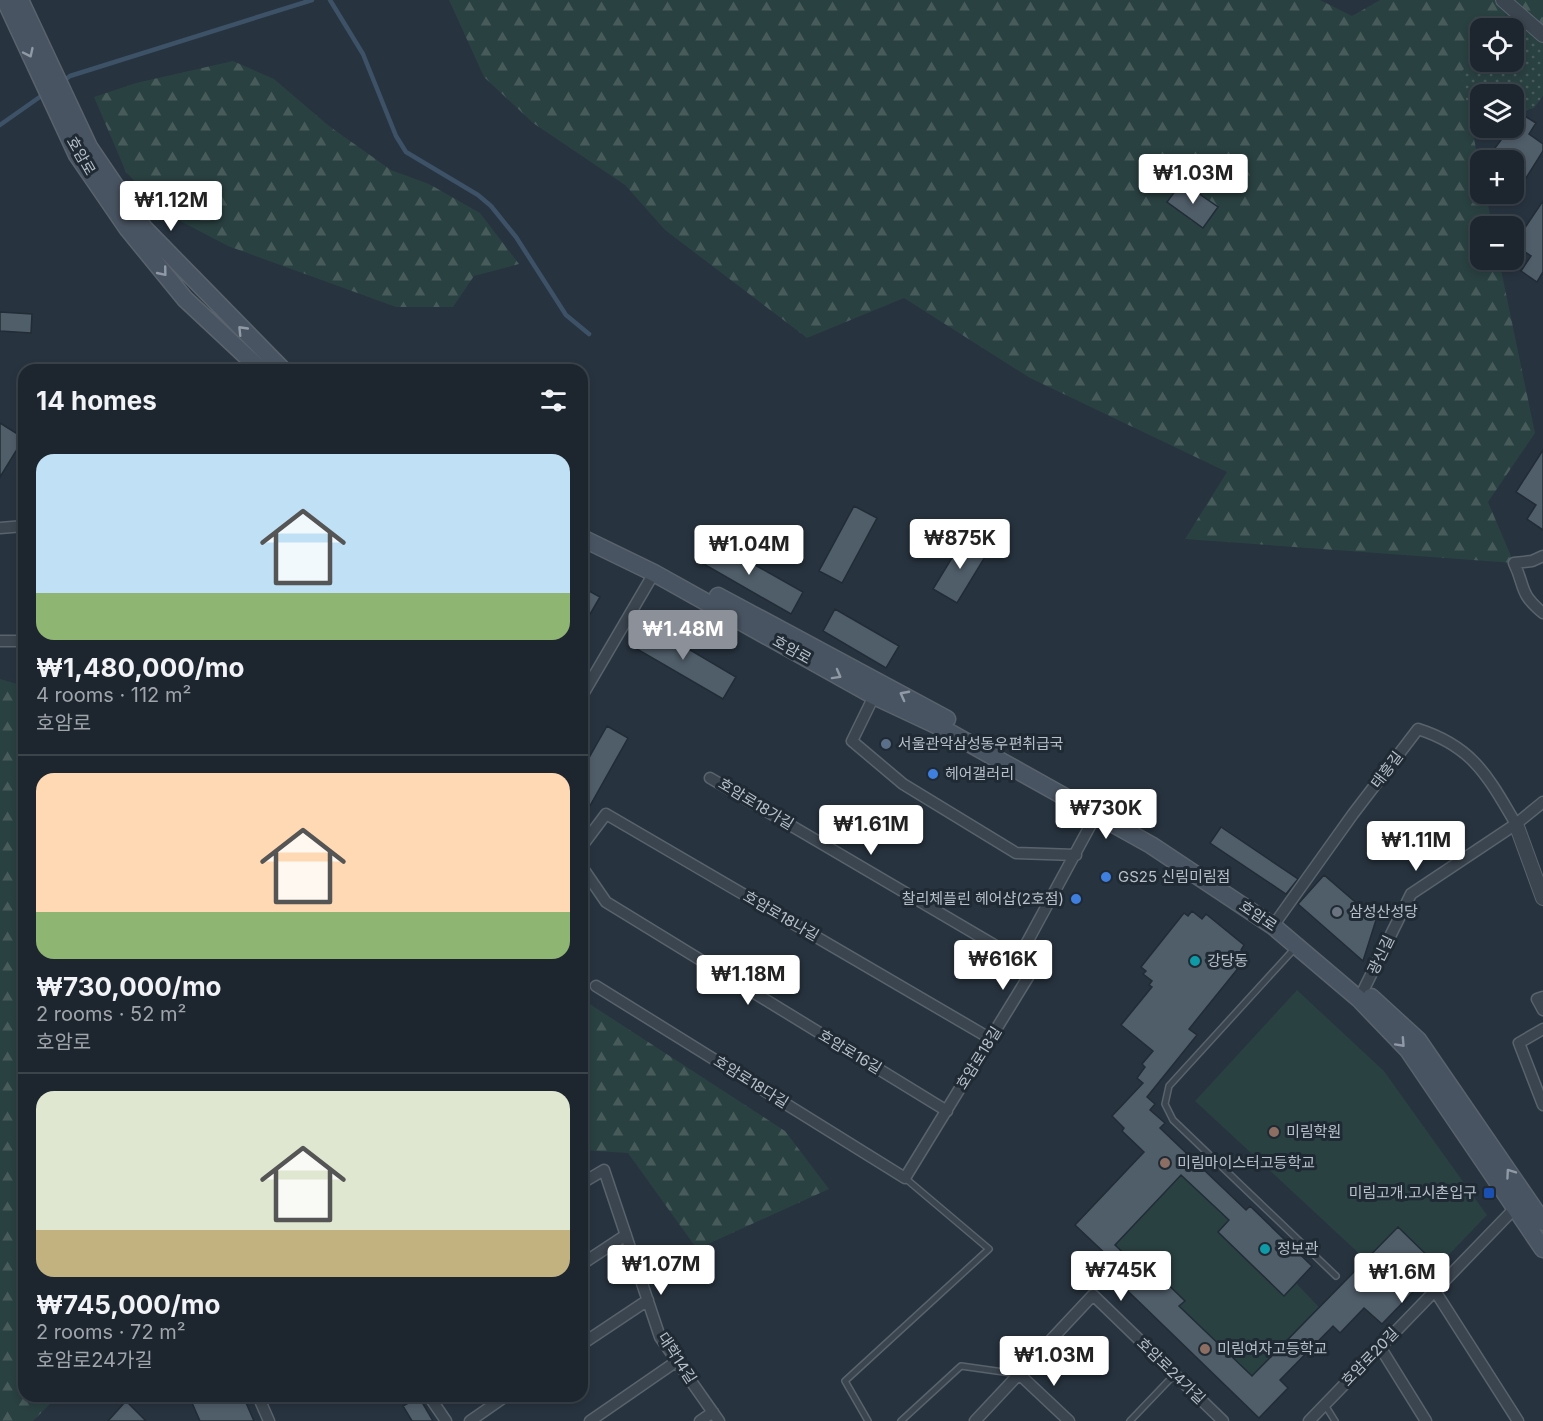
<!DOCTYPE html>
<html lang="en">
<head>
<meta charset="utf-8">
<style>
  :root { --surface:#1d262f; --page:#2a323b; --text:#f1f3f6; --muted:#a0a5aa; --line:#3b434b; --accent:#8c9099 }
  body { margin:0; font-family:Inter,"Noto Sans KR",sans-serif; background:var(--page); color:var(--text); height:100vh; display:flex; flex-direction:column; font-size:22px; white-space:nowrap }
  * { box-sizing:border-box; margin:0 }
  p { font-size:20px; color:var(--muted) }
  .icon { flex:none; width:33px; height:33px; fill:none; stroke:currentColor; stroke-width:2; stroke-linecap:round; stroke-linejoin:round }
  .map { position:relative; flex:1; overflow:hidden }
  .details { position:absolute; left:18px; top:364px; width:570px; height:1038px; display:flex; flex-direction:column; background:var(--surface); border-radius:18px; box-shadow:0 3px 9px #0003,0 0 0 2px var(--line) }
  .details>* { flex:none }
  .buttons { position:absolute; left:1470px; top:18px; display:grid; gap:12px }
  .buttons a { display:grid; place-items:center; width:54px; height:54px; border-radius:12px; background:var(--surface); box-shadow:0 3px 9px #0003,0 0 0 2px var(--line); font-size:30px }
  .price { position:absolute; translate:-50% -51px; padding:0 14px; border-radius:6px; background:#fff; color:#222; font-size:20px; line-height:39px; filter:drop-shadow(0 2px 3px #0008) }
  .price::after { content:''; position:absolute; left:50%; top:36px; width:18px; height:14px; margin-left:-9px; background:inherit; clip-path:polygon(0 0,100% 0,50% 100%) }
  .price.on { background:var(--accent); color:#fff }
  ul { padding:0; list-style:none }
  li { display:grid; align-content:center; gap:12px; height:318px; padding:0 18px }
  li+li { border-top:2px solid var(--line) }
  li span { display:grid; place-items:center; height:186px; border-radius:18px; color:#555 }
  li>.icon { margin-inline-start:auto }
  span .icon { width:108px; height:108px; fill:#fffc; stroke-width:1 }
  li b { font-size:26px }
  h2 { display:flex; justify-content:space-between; align-items:center; height:72px; padding:0 18px; font-size:26px }
  .map>svg:first-child { display:block }
  .grass { fill:url(#grass-dots) }
  .forest { fill:url(#forest-firs) }
  .garden { fill:#2a4141 }
  .lines { fill:none; stroke-linecap:round; stroke-linejoin:round }
  .stream { stroke:#3d5267; stroke-width:4.5 }
  .building { fill:#505e6a; stroke:#212c36; stroke-width:1.5 }
  .service-casing { stroke:#59636d; stroke-width:8 }
  .minor-casing { stroke:#59636d; stroke-width:13 }
  .tertiary-casing { stroke:#59636d; stroke-width:16 }
  .secondary-casing { stroke:#59636d; stroke-width:19 }
  .service { stroke:#3b454f; stroke-width:5 }
  .minor { stroke:#3b454f; stroke-width:10 }
  .tertiary { stroke:#3b454f; stroke-width:14 }
  .secondary { stroke:#495462; stroke-width:16 }
  .oneway { stroke:#909aa6 }
  .service-dot { fill:#5c6f8a; stroke:#1f2a34; stroke-width:2 }
  .shop-dot { fill:#3f7fe0; stroke:#1f2a34; stroke-width:2 }
  .worship-dot { fill:#6b7280; stroke:#1f2a34; stroke-width:2 }
  .culture-dot { fill:#0f9aa8; stroke:#1f2a34; stroke-width:2 }
  .education-dot { fill:#8d6e63; stroke:#1f2a34; stroke-width:2 }
  .transit-dot { fill:#1a4fb4; stroke:#1f2a34; stroke-width:2 }
  .labels { text-anchor:middle; stroke-width:6; stroke-linejoin:round; paint-order:stroke }
  .street-label { font-size:15px; fill:#b7c0ca; stroke:#1f2a34 }
  .poi-label { font-size:15px; fill:#b7c0ca; stroke:#1f2a34; text-anchor:start }
</style>
</head>
<body>
<div class="map">
<svg width="1543" height="1421" viewBox="0 0 1543 1421">
  <defs>
    <pattern id="grass-dots" width="8" height="8" patternUnits="userSpaceOnUse" patternTransform="scale(1.5)"><rect width="8" height="8" fill="#2a4141"/><path d="M2 2h.1M6 6h.1" fill="none" stroke="#475b5b" stroke-width="1.8" stroke-linecap="round"/></pattern>
    <pattern id="forest-firs" width="22" height="20" patternUnits="userSpaceOnUse" patternTransform="scale(1.5)"><rect width="22" height="20" fill="#2a4141"/><path d="M5 1l3.5 6h-7zM16 11l3.5 6h-7z" fill="#475b5b"/></pattern>
  </defs>
  <rect width="100%" height="100%" fill="#27333f"/>
  <path class="grass" d="M 1509,11 L 1543,39 L 1543,96 L 1534,108 L 1514,114 L 1514,94 L 1480,94 L 1480,123 L 1470,126 L 1459,76 L 1480,48 L 1480,62 L 1514,62 L 1514,28 L 1496,28 Z"/>
  <path class="forest" d="M 449,0 L 1320,0 L 1352,16 L 1380,0 L 1543,0 L 1543,35 L 1511,8 L 1495,28 L 1480,28 L 1480,48 L 1461,73 L 1480,169 L 1480,194 L 1486,194 L 1492,226 L 1480,226 L 1480,260 L 1499,260 L 1535,433 L 1488,502 L 1514,563 L 1185,539 L 1227,472 L 1030,378 L 904,298 L 807,338 L 665,230 L 625,185 L 533,123 L 484,77 Z
    M 233,61 L 274,79 L 329,126 L 391,170 L 429,184 L 480,213 L 519,264 L 474,276 L 453,307 L 396,307 L 228,246 L 163,212 L 126,172 L 94,97 L 136,83 Z
    M 0,679 L 24,686 L 24,1396 L 57,1397 L 33,1421 L 0,1421 Z
    M 582,999 L 785,1131 L 829,1189 L 697,1249 L 628,1153 L 582,1150 Z"/>
  <path class="garden" d="M 1297,990 L 1384,1071 L 1487,1215 L 1438,1266 L 1398,1227 L 1366,1260 L 1195,1101 Z
    M 1181,1175 L 1229,1220 L 1218,1233 L 1284,1296 L 1296,1283 L 1319,1307 L 1263,1365 L 1257,1382 L 1179,1306 L 1184,1301 L 1152,1270 L 1146,1275 L 1113,1244 Z"/>
  <g class="lines">
    <path class="stream" d="M 330,0 L 363,54 L 396,136 L 406,152 L 478,195 L 491,206 L 516,237 L 566,315 L 589,334
      M 61,83 L 70,76 L 312,0
      M 0,125 L 44,94"/>
  </g>
  <path class="building" d="M 1520,113 L 1536,123 L 1529,134 L 1543,144 L 1543,151 L 1514,197 L 1514,160 L 1495,148 L 1510,128 L 1514,128 L 1514,122 Z
    M 1182,182 L 1218,207 L 1203,228 L 1167,202 Z
    M 1543,201 L 1543,272 L 1537,282 L 1521,271 L 1531,256 L 1514,244 Z
    M 0,312 L 32,314 L 31,333 L 0,331 Z
    M 0,423 L 24,438 L 0,477 Z
    M 1543,450 L 1543,530 L 1527,519 L 1536,505 L 1516,492 Z
    M 854,506 L 877,518 L 842,583 L 819,571 Z
    M 707,538 L 803,592 L 791,614 L 695,559 Z
    M 964,538 L 988,552 L 957,603 L 933,589 Z
    M 582,587 L 600,597 L 582,628 Z
    M 835,609 L 899,646 L 886,668 L 823,631 Z
    M 643,622 L 736,677 L 723,699 L 630,645 Z
    M 607,726 L 628,738 L 582,820 L 582,770 Z
    M 1221,827 L 1298,879 L 1286,894 L 1210,843 Z
    M 1324,875 L 1376,920 L 1363,961 L 1298,904 Z
    M 1192,911 L 1202,919 L 1206,914 L 1244,945 L 1241,950 L 1248,956 L 1189,1029 L 1197,1035 L 1147,1097 L 1155,1104 L 1150,1110 L 1165,1123 L 1160,1128 L 1246,1210 L 1250,1206 L 1312,1266 L 1284,1296 L 1218,1232 L 1229,1220 L 1181,1175 L 1115,1245 L 1146,1275 L 1152,1269 L 1185,1301 L 1179,1306 L 1252,1376 L 1398,1227 L 1438,1266 L 1382,1324 L 1364,1308 L 1340,1333 L 1333,1326 L 1280,1380 L 1288,1388 L 1259,1418 L 1103,1267 L 1111,1259 L 1075,1225 L 1144,1152 L 1122,1131 L 1124,1128 L 1112,1116 L 1143,1083 L 1137,1078 L 1145,1067 L 1142,1064 L 1153,1051 L 1121,1025 L 1152,987 L 1149,985 L 1152,981 L 1143,974 L 1146,971 L 1141,967 L 1184,913 L 1188,916 Z
    M 189,1396 L 243,1396 L 254,1421 L 200,1421 Z
    M 419,1397 L 433,1421 L 412,1421 L 403,1406 Z
    M 126,1401 L 146,1421 L 108,1421 Z"/>
  <g class="lines">
    <defs>
      <path id="service" d="M 1295,948 L 1169,1086 L 1165,1104 L 1173,1120 L 1336,1276
        M 1325,1405 L 1335,1421
        M 868,1421 L 845,1381 L 989,1249 L 905,1178
        M 901,1421 L 961,1366 L 1018,1374
        M 1130,1421 L 1175,1374"/>
      <path id="minor" d="M 0,528 L 24,526
        M 1543,556 L 1532,561 L 1514,563 C 1526,588 1518,592 1543,613
        M 0,641 L 24,641
        M 582,696 L 654,573
        M 874,696 L 852,741 L 903,784 L 1016,853 L 1076,855
        M 710,778 L 1018,959
        M 582,846 L 606,814 L 991,1039
        M 582,867 L 606,902 L 947,1111
        M 1273,926 L 1353,814 L 1418,729 C 1474,747 1488,777 1516,824
        M 596,986 L 905,1178 L 1033,969 L 1018,959 L 1096,815
        M 1543,997 L 1537,999 L 1543,1010
        M 1359,999 L 1411,894 L 1516,824 L 1543,802
        M 1543,1029 L 1519,1043 L 1543,1105
        M 582,1183 L 604,1170 L 660,1337 L 719,1421
        M 582,1264 L 626,1235
        M 1435,1291 L 1518,1421
        M 582,1344 L 648,1300
        M 1380,1347 L 1426,1421
        M 1019,1374 L 1069,1421
        M 258,1396 L 269,1421
        M 429,1396 L 446,1421
        M 470,1421 L 506,1396
        M 590,1421 L 677,1361
        M 700,1421 L 713,1412
        M 975,1421 L 1093,1295 L 1223,1421
        M 1309,1421 L 1516,1207"/>
      <path id="tertiary" d="M 1503,0 L 1543,35
        M 1516,824 L 1543,898"/>
      <path id="secondary" d="M 5,0 L 77,155 L 127,228 L 185,299 L 261,370
        M 20,0 L 89,147 L 144,228 L 283,370
        M 582,538 L 654,573 L 874,696 L 940,727 L 1151,845 L 1273,926 L 1359,999 L 1408,1050 L 1543,1249
        M 718,596 L 947,719
        M 1371,997 L 1418,1040 L 1543,1222"/>
    </defs>
    <use href="#service" class="service-casing"/>
    <use href="#minor" class="minor-casing"/>
    <use href="#tertiary" class="tertiary-casing"/>
    <use href="#secondary" class="secondary-casing"/>
    <use href="#service" class="service"/>
    <use href="#minor" class="minor"/>
    <use href="#tertiary" class="tertiary"/>
    <use href="#secondary" class="secondary"/>
  </g>
  <defs><path id="oneway-chevron" d="M-2-3.5L2.5 0L-2 3.5" fill="none" stroke-width="1.6" stroke-linecap="round" stroke-linejoin="round" transform="scale(1.5)"/></defs>
  <g class="oneway">
    <use href="#oneway-chevron" transform="translate(29 53) rotate(65)"/>
    <use href="#oneway-chevron" transform="translate(163 272) rotate(51)"/>
    <use href="#oneway-chevron" transform="translate(242 330) rotate(-134)"/>
    <use href="#oneway-chevron" transform="translate(837 675) rotate(29)"/>
    <use href="#oneway-chevron" transform="translate(904 695) rotate(-152)"/>
    <use href="#oneway-chevron" transform="translate(1401 1043) rotate(47)"/>
    <use href="#oneway-chevron" transform="translate(1510 1173) rotate(-125)"/>
  </g>
  <circle class="service-dot" cx="886" cy="744" r="6"/>
  <g class="shop-dot">
    <circle cx="933" cy="774" r="6"/>
    <circle cx="1106" cy="877" r="6"/>
    <circle cx="1076" cy="899" r="6"/>
  </g>
  <circle class="worship-dot" cx="1337" cy="912" r="6"/>
  <g class="culture-dot">
    <circle cx="1195" cy="961" r="6"/>
    <circle cx="1265" cy="1249" r="6"/>
  </g>
  <g class="education-dot">
    <circle cx="1274" cy="1132" r="6"/>
    <circle cx="1165" cy="1163" r="6"/>
    <circle cx="1205" cy="1349" r="6"/>
  </g>
  <rect class="transit-dot" x="1483" y="1187" width="12" height="12" rx="3"/>
  <g class="labels">
    <g class="street-label">
      <text transform="translate(81 156) rotate(60)" y="5">호암로</text>
      <text transform="translate(792 650) rotate(29)" y="5">호암로</text>
      <text transform="translate(1387 770) rotate(-53)" y="5">태흥길</text>
      <text transform="translate(756 804) rotate(31)" y="5">호암로18가길</text>
      <text transform="translate(781 916) rotate(30)" y="5">호암로18나길</text>
      <text transform="translate(1258 916) rotate(34)" y="5">호암로</text>
      <text transform="translate(1381 955) rotate(-64)" y="5">광신길</text>
      <text transform="translate(850 1052) rotate(31)" y="5">호암로16길</text>
      <text transform="translate(979 1058) rotate(-58)" y="5">호암로18길</text>
      <text transform="translate(751 1082) rotate(32)" y="5">호암로18다길</text>
      <text transform="translate(1370 1357) rotate(-46)" y="5">호암로20길</text>
      <text transform="translate(677 1358) rotate(57)" y="5">대학14길</text>
      <text transform="translate(1171 1371) rotate(44)" y="5">호암로24가길</text>
    </g>
    <g class="poi-label">
      <text x="898" y="749">서울관악삼성동우편취급국</text>
      <text x="945" y="779">헤어갤러리</text>
      <text x="1118" y="882">GS25 신림미림점</text>
      <text x="1064" y="904" text-anchor="end">찰리체플린 헤어샵(2호점)</text>
      <text x="1349" y="917">삼성산성당</text>
      <text x="1207" y="966">강당동</text>
      <text x="1286" y="1137">미림학원</text>
      <text x="1177" y="1168">미림마이스터고등학교</text>
      <text x="1477" y="1198" text-anchor="end">미림고개.고시촌입구</text>
      <text x="1277" y="1254">정보관</text>
      <text x="1217" y="1354">미림여자고등학교</text>
    </g>
  </g>
</svg>
<div class="buttons">
<a><svg class="icon" aria-label="locate" viewBox="0 0 24 24"><circle cx="12" cy="12" r="6"/><path d="M12 2v4M12 18v4M2 12h4M18 12h4"/></svg></a>
<a><svg class="icon" aria-label="layers" viewBox="0 0 24 24"><path d="M12 4l9 5-9 5-9-5zM3 14l9 5 9-5"/></svg></a>
<a>+</a>
<a>−</a>
</div>
<b class="price" style="left:1193px;top:205px">₩1.03M</b>
<b class="price" style="left:171px;top:232px">₩1.12M</b>
<b class="price" style="left:960px;top:570px">₩875K</b>
<b class="price" style="left:749px;top:576px">₩1.04M</b>
<b class="price on" style="left:683px;top:661px">₩1.48M</b>
<b class="price" style="left:1106px;top:840px">₩730K</b>
<b class="price" style="left:871px;top:856px">₩1.61M</b>
<b class="price" style="left:1416px;top:872px">₩1.11M</b>
<b class="price" style="left:1003px;top:991px">₩616K</b>
<b class="price" style="left:748px;top:1006px">₩1.18M</b>
<b class="price" style="left:661px;top:1296px">₩1.07M</b>
<b class="price" style="left:1121px;top:1302px">₩745K</b>
<b class="price" style="left:1402px;top:1304px">₩1.6M</b>
<b class="price" style="left:1054px;top:1387px">₩1.03M</b>
<section class="details">
<h2>14 homes<svg class="icon" aria-label="filters" viewBox="0 0 24 24"><path d="M4 7h16M4 17h16"/><circle cx="9" cy="7" r="2"/><circle cx="15" cy="17" r="2"/></svg></h2>
<ul>
<li><span style="background:linear-gradient(#bfe0f5 75%,#8fb573 0)"><svg class="icon" aria-label="home" viewBox="0 0 24 24"><path d="M3 11l9-7 9 7M6 9v11h12V9"/></svg></span><div><b>₩1,480,000/mo</b><p>4 rooms · 112 m²</p><p>호암로</p></div></li>
<li><span style="background:linear-gradient(#ffd9b3 75%,#8fb573 0)"><svg class="icon" aria-label="home" viewBox="0 0 24 24"><path d="M3 11l9-7 9 7M6 9v11h12V9"/></svg></span><div><b>₩730,000/mo</b><p>2 rooms · 52 m²</p><p>호암로</p></div></li>
<li><span style="background:linear-gradient(#dfe7d0 75%,#c2b280 0)"><svg class="icon" aria-label="home" viewBox="0 0 24 24"><path d="M3 11l9-7 9 7M6 9v11h12V9"/></svg></span><div><b>₩745,000/mo</b><p>2 rooms · 72 m²</p><p>호암로24가길</p></div></li>
</ul>
</section>
</div>
</body>
</html>
